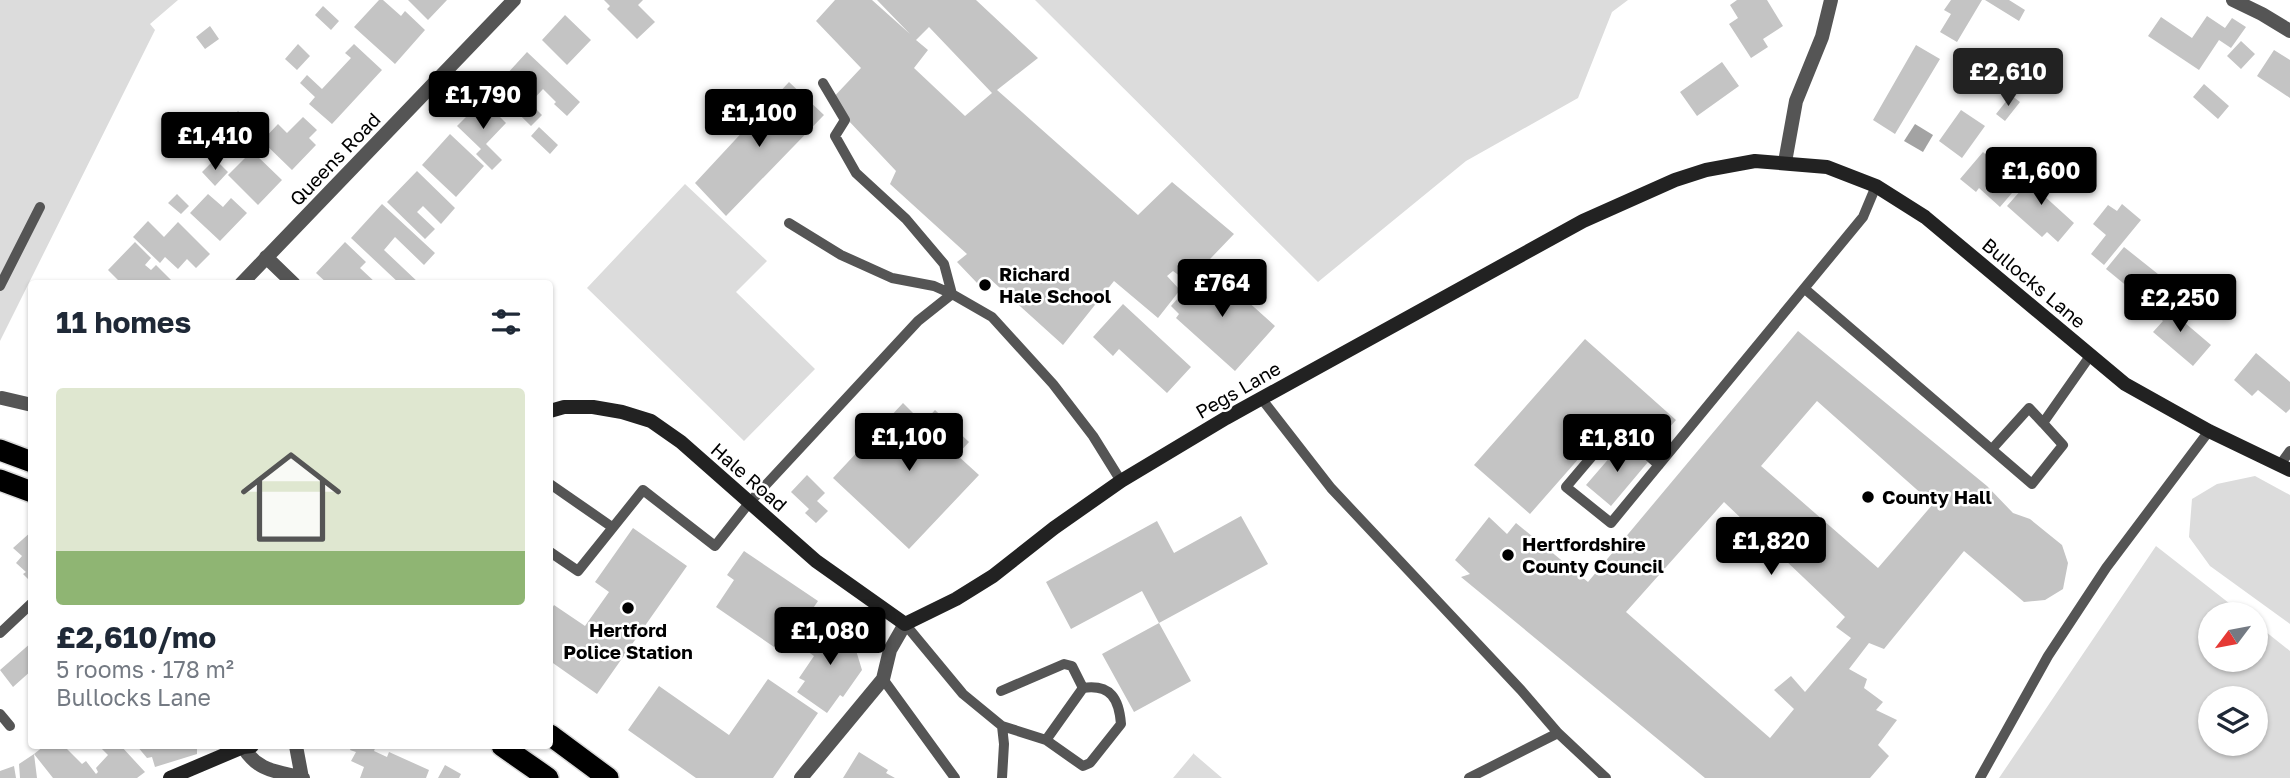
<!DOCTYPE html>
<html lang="en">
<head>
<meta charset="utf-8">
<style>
  :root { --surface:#fff; --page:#f6f6f7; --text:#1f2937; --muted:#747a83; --line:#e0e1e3; --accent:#000 }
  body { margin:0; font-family:"Golos Text",sans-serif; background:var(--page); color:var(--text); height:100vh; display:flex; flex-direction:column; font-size:26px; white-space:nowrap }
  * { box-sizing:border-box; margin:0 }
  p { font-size:23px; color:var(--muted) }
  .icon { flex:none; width:38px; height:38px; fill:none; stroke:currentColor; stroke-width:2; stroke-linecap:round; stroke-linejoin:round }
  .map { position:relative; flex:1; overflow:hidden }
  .details { position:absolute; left:28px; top:280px; width:525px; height:469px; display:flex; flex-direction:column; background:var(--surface); border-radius:7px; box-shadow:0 2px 5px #0004 }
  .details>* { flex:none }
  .needle { width:46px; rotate:238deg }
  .controls { position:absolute; left:2198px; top:602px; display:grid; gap:14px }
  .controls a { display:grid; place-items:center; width:70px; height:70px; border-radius:50%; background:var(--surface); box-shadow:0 2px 5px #0004; font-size:35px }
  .price { position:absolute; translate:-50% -60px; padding:0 16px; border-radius:7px; background:var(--accent); color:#fff; font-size:23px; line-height:46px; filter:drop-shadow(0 2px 4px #0008) }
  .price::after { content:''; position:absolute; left:50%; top:42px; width:21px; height:16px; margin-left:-10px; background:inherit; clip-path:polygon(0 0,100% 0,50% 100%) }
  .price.selected { background:#222; color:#fff }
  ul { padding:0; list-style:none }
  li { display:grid; align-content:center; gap:14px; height:371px; padding:0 28px }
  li+li { border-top:2px solid var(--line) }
  li span { display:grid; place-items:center; height:217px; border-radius:7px; color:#555 }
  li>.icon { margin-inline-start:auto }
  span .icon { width:126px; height:126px; fill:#fffc; stroke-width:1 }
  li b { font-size:30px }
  h2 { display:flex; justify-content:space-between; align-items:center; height:84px; padding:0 28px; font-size:30px }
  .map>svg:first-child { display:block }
  .green { fill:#dcdcdc; fill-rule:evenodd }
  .water { fill:#a3a3a3 }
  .building { fill:#c4c4c4; fill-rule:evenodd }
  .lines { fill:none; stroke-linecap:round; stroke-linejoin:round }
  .highway-casing { stroke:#dbdbdb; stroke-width:24 }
  .lane { stroke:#555; stroke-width:10 }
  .street { stroke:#555; stroke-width:14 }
  .secondary { stroke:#222; stroke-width:14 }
  .highway { stroke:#000; stroke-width:21 }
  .poi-dot { fill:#000; stroke:#fff; stroke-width:2.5 }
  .labels { text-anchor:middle; stroke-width:5; stroke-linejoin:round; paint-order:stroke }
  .street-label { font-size:19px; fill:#000; stroke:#fff }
  .poi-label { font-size:19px; font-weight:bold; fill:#000; stroke:#fff; text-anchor:start }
</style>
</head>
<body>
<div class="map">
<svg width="2290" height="778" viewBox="0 0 2290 778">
  <rect width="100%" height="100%" fill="#fff"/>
  <path class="green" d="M 0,0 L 178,0 L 150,24 L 155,30 L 0,341 Z
    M 1035,0 L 1628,0 L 1612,12 L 1578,98 L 1466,161 L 1318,282 Z
    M 685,184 L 767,261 L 736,292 L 815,369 L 744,441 L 587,288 Z
    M 2255,476 L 2290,495 L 2290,624 L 2210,566 L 2189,537 L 2192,499 L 2217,484 Z
    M 2156,546 L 2243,614 L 2210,614 L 2210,660 L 2256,660 L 2256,624 L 2290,651 L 2290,778 L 1999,778 ZM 2210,698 L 2256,698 L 2256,744 L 2210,744 Z
    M 1194,753 L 1194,754 L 1222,778 L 1173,778 Z"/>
  <path class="water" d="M 1915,124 L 1933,135 L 1923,152 L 1904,141 Z"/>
  <path class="building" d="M 379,0 L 383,0 L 401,16 L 405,11 L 425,30 L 395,64 L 354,27 Z
    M 408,0 L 447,0 L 428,20 Z
    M 604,0 L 643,0 L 638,5 L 655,22 L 637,39 L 607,9 L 610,6 Z
    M 835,0 L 872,0 L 910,34 L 877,0 L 976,0 L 1038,58 L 997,90 L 1138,215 L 1172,182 L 1234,234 L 1188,282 L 1173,271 L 1167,276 L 1180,290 L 1158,318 L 1114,281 L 1063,345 L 989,278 L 978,284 L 957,262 L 967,254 L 890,184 L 896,171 L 830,101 L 861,68 L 816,21 ZM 929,27 L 992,93 L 965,116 L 914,68 L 928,50 L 916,40 Z
    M 1737,0 L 1767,0 L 1783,26 L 1763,39 L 1768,47 L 1751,58 L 1729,24 L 1738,18 L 1730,5 Z
    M 1951,0 L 1982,0 L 1957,42 L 1940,32 L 1951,14 L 1944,10 Z
    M 1985,0 L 2009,0 L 2025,10 L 2019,21 Z
    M 323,6 L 339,21 L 331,30 L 315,15 Z
    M 565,15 L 591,40 L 567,65 L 542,40 Z
    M 2207,16 L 2225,28 L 2232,18 L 2246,27 L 2231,48 L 2219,40 L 2199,70 L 2148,36 L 2161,17 L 2192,38 Z
    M 210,26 L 219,39 L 205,49 L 196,37 Z
    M 2241,41 L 2255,54 L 2241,69 L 2227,56 Z
    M 298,44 L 310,56 L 297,70 L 285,59 Z
    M 354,44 L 382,70 L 332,124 L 309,104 L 315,97 L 300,83 L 307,75 L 322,89 L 351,58 L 345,53 Z
    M 1916,45 L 1940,59 L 1895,134 L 1873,120 Z
    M 2274,50 L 2290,60 L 2290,98 L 2257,76 Z
    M 527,52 L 580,102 L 567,116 L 554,104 L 556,102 L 543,89 L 530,103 L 542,115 L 531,126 L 493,89 Z
    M 1722,62 L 1739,86 L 1697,116 L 1680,92 Z
    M 789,82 L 824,115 L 726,216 L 695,183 Z
    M 2204,84 L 2229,106 L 2218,119 L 2193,97 Z
    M 2011,95 L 2020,102 L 2005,121 L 1996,114 Z
    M 483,100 L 506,123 L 486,144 L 502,160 L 492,170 L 476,154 L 481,149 L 457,126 Z
    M 1961,110 L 1985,126 L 1962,158 L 1939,141 Z
    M 238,111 L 261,134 L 250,146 L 227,123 Z
    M 303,117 L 317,130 L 309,138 L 316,145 L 292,170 L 262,141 L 278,124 L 287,133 Z
    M 539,127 L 558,145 L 550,154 L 531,136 Z
    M 450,134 L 484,166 L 456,197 L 422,165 Z
    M 252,151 L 282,180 L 258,205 L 228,175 Z
    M 1983,152 L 1993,161 L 1987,168 L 2005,184 L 2009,179 L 2018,186 L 2000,207 L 1979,188 L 1976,192 L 1960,179 Z
    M 215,159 L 228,172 L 215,186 L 202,172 Z
    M 2043,165 L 2057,177 L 2042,194 L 2074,223 L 2058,242 L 2047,232 L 2042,237 L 2007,206 Z
    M 417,171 L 455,208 L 441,224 L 423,206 L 417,212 L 435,229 L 425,239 L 387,202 Z
    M 177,194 L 189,206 L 181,214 L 168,203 Z
    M 208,194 L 223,207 L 231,198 L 247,213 L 220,241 L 190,213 Z
    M 382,204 L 435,253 L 424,265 L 395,237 L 384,250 L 420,284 L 400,284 L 351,238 Z
    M 2122,204 L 2141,220 L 2104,265 L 2091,254 L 2106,235 L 2093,224 L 2108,205 L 2117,211 Z
    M 148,221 L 164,237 L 178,222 L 210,254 L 196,268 L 187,259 L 178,269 L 165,257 L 160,263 L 133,237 Z
    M 135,242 L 151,258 L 145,265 L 151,270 L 156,265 L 175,284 L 122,284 L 108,270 Z
    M 345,242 L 366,262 L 360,268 L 377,284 L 328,284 L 316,273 Z
    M 2124,247 L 2163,278 L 2145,301 L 2106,269 Z
    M 1205,268 L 1213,276 L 1216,273 L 1275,326 L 1235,371 L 1176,318 L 1179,314 L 1171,306 Z
    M 2168,296 L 2178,304 L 2171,311 L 2211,345 L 2193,366 L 2153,332 L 2163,321 L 2154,313 Z
    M 1123,304 L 1191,367 L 1167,393 L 1119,349 L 1113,356 L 1093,337 Z
    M 1798,331 L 1987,486 L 2013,513 L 2030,519 L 2062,545 L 2068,563 L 2063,589 L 2045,600 L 2024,602 L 1964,551 L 1884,649 L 1869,643 L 1849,669 L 1867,679 L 1864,688 L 1883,702 L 1876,710 L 1897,720 L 1878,745 L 1889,756 L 1870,778 L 1705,778 L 1461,577 L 1470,574 L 1455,560 L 1489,517 L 1507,534 L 1516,523 L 1588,582 ZM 1817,401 L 1933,504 L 1878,568 L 1761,466 ZM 1724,502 L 1845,617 L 1836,627 L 1851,638 L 1805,692 L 1791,676 L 1774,690 L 1794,709 L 1770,738 L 1626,612 Z
    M 1585,339 L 1676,420 L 1653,446 L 1617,415 L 1530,514 L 1474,465 Z
    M 2256,353 L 2290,382 L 2290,409 L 2286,413 L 2258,390 L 2252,396 L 2234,380 Z
    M 903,403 L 923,423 L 935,410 L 969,442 L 957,455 L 979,475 L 909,549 L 833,478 Z
    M 1624,441 L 1648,462 L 1611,506 L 1586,485 Z
    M 807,475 L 825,493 L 817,501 L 828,511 L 816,523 L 805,513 L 809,509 L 791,492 Z
    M 1241,516 L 1268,564 L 1159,623 L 1142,591 L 1071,629 L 1046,582 L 1157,521 L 1174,553 Z
    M 633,528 L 687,566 L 597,694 L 550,661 L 550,612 L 554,605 L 585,626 L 609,592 L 595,582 Z
    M 32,531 L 32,583 L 23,574 L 26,572 L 16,563 L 22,556 L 13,548 Z
    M 744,551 L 818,601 L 801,626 L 793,620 L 774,647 L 716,607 L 734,580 L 727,575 Z
    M 829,618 L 851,634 L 862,670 L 843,697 L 840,695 L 827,713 L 797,692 L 805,681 L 799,678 L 814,656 L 807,651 Z
    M 1159,623 L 1191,681 L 1134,712 L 1102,654 Z
    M 32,642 L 32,670 L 13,687 L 0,670 Z
    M 768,679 L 818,713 L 773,778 L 696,778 L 628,730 L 659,686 L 729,735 Z
    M 44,746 L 64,746 L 82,764 L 86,761 L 96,774 L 98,772 L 96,768 L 108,755 L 99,746 L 121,746 L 145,772 L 137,778 L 53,778 L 34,754 Z
    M 137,746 L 197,746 L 197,754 L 155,767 L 152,757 L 147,758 Z
    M 352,746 L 376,746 L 374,751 L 387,757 L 389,752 L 429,770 L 426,778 L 360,778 L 364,767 L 351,761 L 356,752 L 350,750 Z
    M 859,752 L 888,770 L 886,773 L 895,778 L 843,778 Z
    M 34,754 L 37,778 L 20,778 L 19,764 Z
    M 445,765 L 461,774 L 459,778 L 438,778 Z
    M 14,766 L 16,778 L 0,778 L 0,771 Z"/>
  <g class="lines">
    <defs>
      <path id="highway" d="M 0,450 L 32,462
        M 0,480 L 32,492
        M 550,735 L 608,778
        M 502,746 L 548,778"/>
    </defs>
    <use href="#highway" class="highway-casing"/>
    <path class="lane" d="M 823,83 L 845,120 L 835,136 L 856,173 L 906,219 L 944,264 L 952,294
      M 789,223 L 841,255 L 892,278 L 934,286 L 952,294
      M 0,286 L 40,207
      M 1805,289 L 2032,484 L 2063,445 L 2043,423 L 2090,356
      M 1261,398 L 1331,488 L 1521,690 L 1558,733 L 1606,778
      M 1992,449 L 2029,408 L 2043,423
      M 1659,465 L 1616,428 L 1566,487 L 1611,523 L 1863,217 L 1876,186
      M 2280,465 L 2290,451
      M 550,484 L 612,527
      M 550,552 L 578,571 L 643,490 L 715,546 L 749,503 L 918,321 L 952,294 L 992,317 L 1053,384 L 1093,436 L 1121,481
      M 905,624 L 963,694 L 1002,726 L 1004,744 L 1002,778
      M 0,633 L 32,603
      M 883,679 L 955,778
      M 1001,691 L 1064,664 L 1072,666 L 1083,688
      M 0,714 L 10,726
      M 1002,726 L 1046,740 L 1083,688 C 1111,684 1119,699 1121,724 L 1090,763 L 1083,766 L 1046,740
      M 1469,778 L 1558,733
      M 1980,778 L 2048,656 L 2106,568 L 2209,431"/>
    <path class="street" d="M 2233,0 L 2262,14 L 2290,31
      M 1785,162 L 1796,101 L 1822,37 L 1831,0
      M 266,257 L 294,284
      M 241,284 L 514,0
      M 2,398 L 32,405
      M 296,746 L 302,778
      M 243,747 C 258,772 277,771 303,778
      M 801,778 L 883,679 L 890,650 L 905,624"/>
    <path class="secondary" d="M 550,411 L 564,407 L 593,407 L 622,412 L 651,421 L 681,442 L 816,561 L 905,624 L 956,599 L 993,576 L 1054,528 L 1121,481 L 1226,418 L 1583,221 L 1675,180 L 1706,170 L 1755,161 L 1827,167 L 1876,186 L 1925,217 L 2125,384 L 2209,431 L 2290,470
      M 170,778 L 243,747 L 252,746"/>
    <use href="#highway" class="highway"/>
  </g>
  <g class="poi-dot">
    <circle cx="985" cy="285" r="7"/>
    <circle cx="1868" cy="497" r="7"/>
    <circle cx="1508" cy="555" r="7"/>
    <circle cx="628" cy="608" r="7"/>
  </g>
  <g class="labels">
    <g class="street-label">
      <text transform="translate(335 159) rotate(-46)" y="7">Queens Road</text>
      <text transform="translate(2034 283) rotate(40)" y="7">Bullocks Lane</text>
      <text transform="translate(1238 390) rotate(-30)" y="7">Pegs Lane</text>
      <text transform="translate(749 477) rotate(41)" y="7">Hale Road</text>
    </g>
    <g class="poi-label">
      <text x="999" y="281">Richard<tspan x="999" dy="22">Hale School</tspan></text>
      <text x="1882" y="504">County Hall</text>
      <text x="1522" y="551">Hertfordshire<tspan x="1522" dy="22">County Council</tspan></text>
      <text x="628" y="637" text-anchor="middle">Hertford<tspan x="628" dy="22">Police Station</tspan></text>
    </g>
  </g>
</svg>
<div class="controls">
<a><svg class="needle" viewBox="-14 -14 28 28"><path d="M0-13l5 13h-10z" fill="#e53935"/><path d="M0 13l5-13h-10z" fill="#747a83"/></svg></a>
<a><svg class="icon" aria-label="layers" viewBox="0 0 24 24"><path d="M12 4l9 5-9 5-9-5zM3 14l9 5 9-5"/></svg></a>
</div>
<b class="price selected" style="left:2008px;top:108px">£2,610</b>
<b class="price" style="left:483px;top:131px">£1,790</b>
<b class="price" style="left:759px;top:149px">£1,100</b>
<b class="price" style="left:215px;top:172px">£1,410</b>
<b class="price" style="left:2041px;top:207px">£1,600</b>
<b class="price" style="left:1222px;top:319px">£764</b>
<b class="price" style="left:2180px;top:334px">£2,250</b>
<b class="price" style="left:909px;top:473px">£1,100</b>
<b class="price" style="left:1617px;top:474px">£1,810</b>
<b class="price" style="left:1771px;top:577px">£1,820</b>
<b class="price" style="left:830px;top:667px">£1,080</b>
<section class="details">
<h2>11 homes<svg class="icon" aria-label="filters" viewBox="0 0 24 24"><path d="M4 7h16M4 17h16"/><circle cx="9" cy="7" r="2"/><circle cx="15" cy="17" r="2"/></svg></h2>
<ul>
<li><span style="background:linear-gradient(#dfe7d0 75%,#8fb573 0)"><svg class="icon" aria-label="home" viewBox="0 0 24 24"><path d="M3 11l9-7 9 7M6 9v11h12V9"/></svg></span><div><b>£2,610/mo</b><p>5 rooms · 178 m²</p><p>Bullocks Lane</p></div></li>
</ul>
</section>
</div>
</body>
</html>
